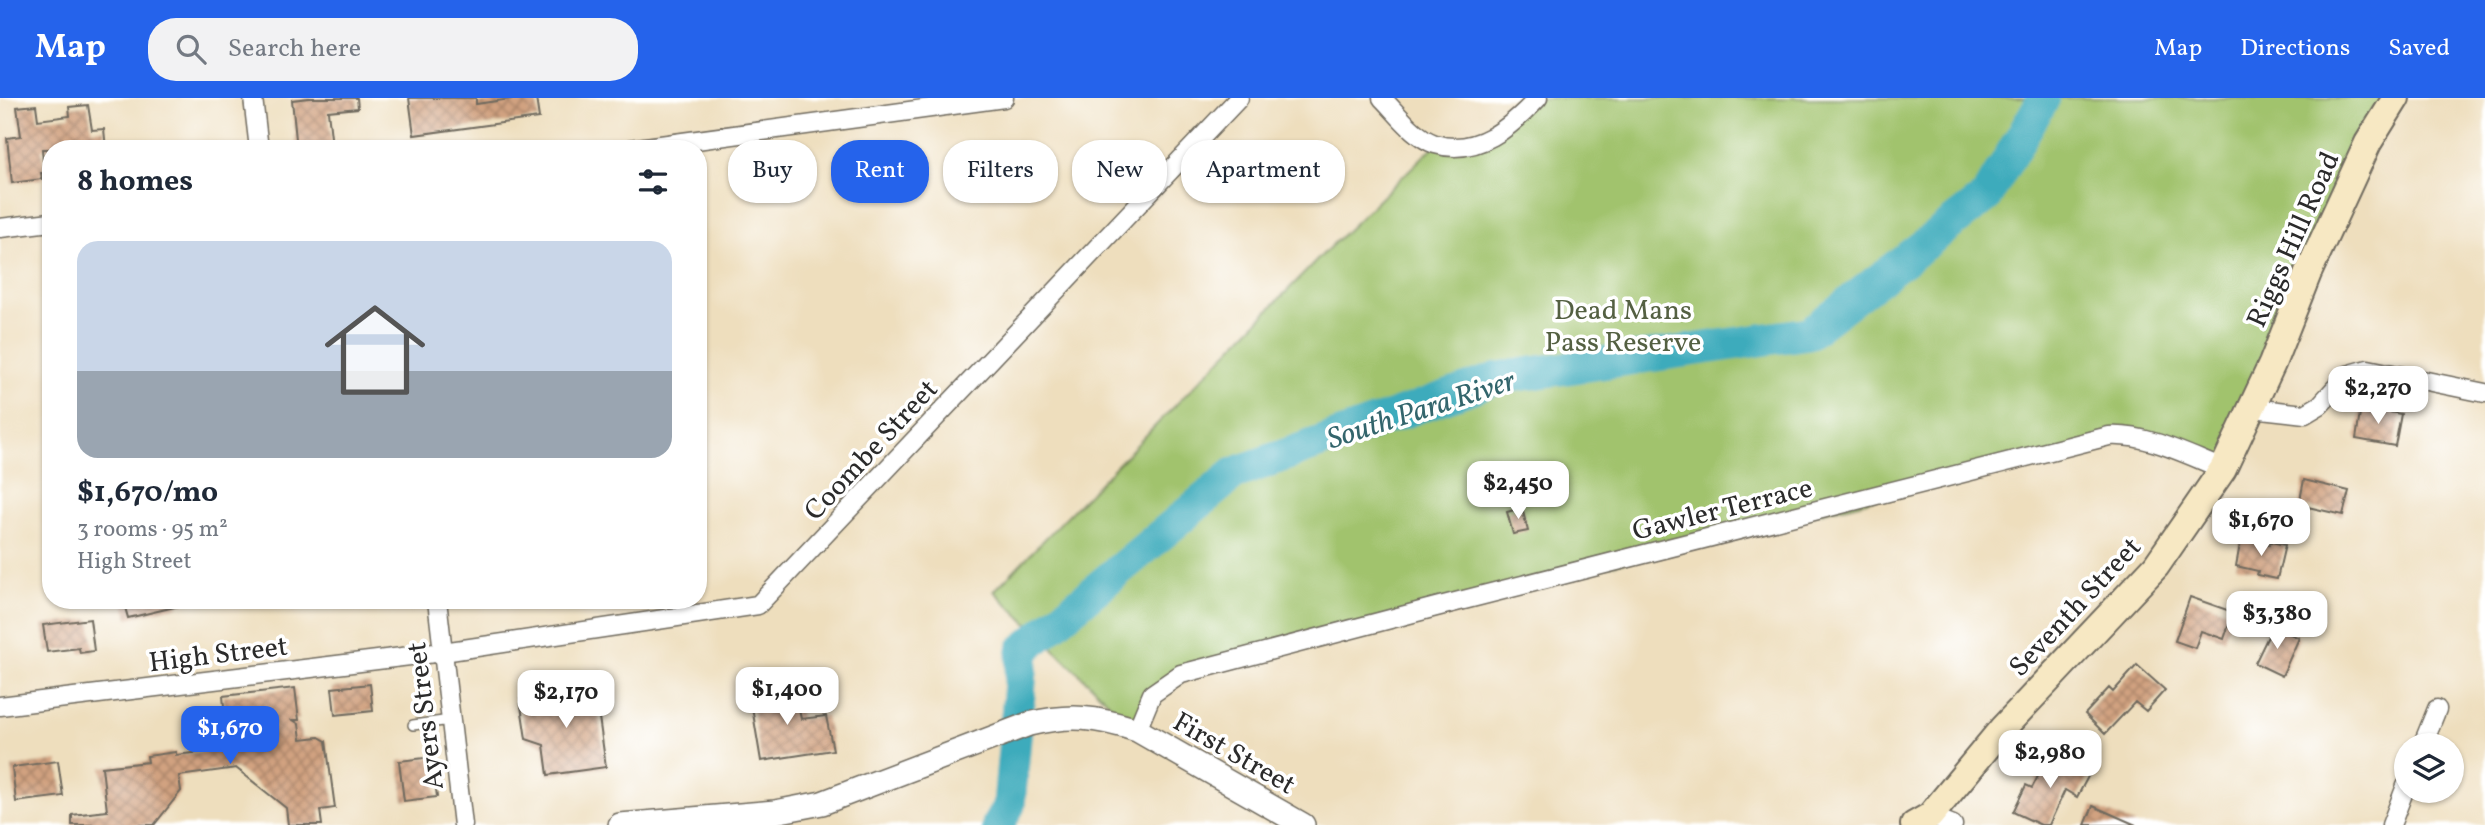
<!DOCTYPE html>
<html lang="en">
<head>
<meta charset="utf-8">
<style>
  :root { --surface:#fff; --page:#f2f2f3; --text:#1f2937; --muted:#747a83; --accent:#2563eb }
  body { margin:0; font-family:Vollkorn,serif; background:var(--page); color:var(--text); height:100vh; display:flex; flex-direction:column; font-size:26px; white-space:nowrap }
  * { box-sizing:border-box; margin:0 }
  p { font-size:23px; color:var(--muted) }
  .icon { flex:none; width:38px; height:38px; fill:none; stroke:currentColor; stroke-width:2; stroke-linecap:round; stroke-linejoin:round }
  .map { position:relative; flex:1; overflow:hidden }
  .panel { position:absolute; left:42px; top:42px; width:665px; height:469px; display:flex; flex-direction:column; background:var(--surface); border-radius:28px; box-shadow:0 2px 5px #0004 }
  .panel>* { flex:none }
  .banner { position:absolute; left:728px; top:42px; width:665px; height:63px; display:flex; gap:14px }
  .fabs { position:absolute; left:2394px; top:635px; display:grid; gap:14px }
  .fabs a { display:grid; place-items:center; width:70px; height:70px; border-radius:50%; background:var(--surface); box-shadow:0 2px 5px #0004; font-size:35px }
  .price { position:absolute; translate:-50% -60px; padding:0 16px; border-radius:14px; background:#fff; color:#222; font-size:23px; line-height:46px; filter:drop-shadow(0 2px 4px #0008) }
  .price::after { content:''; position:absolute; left:50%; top:42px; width:21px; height:16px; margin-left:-10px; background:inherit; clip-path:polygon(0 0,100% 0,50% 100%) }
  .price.selected { background:var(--accent); color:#fff }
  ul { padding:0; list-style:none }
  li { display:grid; align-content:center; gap:14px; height:371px; padding:0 35px }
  li span { display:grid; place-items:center; height:217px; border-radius:21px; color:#555 }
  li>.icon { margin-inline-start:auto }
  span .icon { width:126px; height:126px; fill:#fffc; stroke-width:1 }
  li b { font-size:30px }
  h2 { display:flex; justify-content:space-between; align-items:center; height:84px; padding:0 35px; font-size:30px }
  .pill { padding:0 24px; border-radius:28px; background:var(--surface); box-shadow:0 2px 5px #0004; font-size:24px; line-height:63px }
  .pill.selected { background:var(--accent); color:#fff }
  header { display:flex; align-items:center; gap:42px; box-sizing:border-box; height:98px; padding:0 35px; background:var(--accent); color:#fff }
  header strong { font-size:33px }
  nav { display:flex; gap:38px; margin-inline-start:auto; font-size:24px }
  .search { width:490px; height:63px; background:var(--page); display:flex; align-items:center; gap:18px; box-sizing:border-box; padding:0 24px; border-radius:28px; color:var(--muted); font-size:26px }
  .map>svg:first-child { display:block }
  .park { fill:#a1c36d; stroke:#66774c; stroke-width:2 }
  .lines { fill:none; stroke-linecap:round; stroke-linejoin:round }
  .river { stroke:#3dabbc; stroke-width:33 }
  .building { fill:url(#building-cross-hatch) }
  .service-casing { stroke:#6f6a5e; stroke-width:12 }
  .minor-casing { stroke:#6f6a5e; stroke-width:21 }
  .tertiary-casing { stroke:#6f6a5e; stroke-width:26 }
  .secondary-casing { stroke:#6f6a5e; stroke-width:30 }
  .service { stroke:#fff; stroke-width:9 }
  .minor { stroke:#fff; stroke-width:18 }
  .tertiary { stroke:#fff; stroke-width:23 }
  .secondary { stroke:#f7e8c3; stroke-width:26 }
  .labels { text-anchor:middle; stroke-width:7; stroke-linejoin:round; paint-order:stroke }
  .street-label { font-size:28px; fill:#2b2b2b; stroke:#fff }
  .park-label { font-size:28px; fill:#546042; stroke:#fff }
  .water-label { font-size:30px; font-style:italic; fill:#33656c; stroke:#fff }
</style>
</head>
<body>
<header>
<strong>Map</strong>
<div class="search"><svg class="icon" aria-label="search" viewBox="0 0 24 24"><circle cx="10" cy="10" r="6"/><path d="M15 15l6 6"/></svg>Search here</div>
<nav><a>Map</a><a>Directions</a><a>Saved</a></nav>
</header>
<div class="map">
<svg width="2485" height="727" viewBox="0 0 2485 727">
  <defs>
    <pattern id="building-cross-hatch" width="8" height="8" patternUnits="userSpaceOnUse" patternTransform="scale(1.75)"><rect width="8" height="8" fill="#d1a280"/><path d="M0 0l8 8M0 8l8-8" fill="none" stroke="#aa8469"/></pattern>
  </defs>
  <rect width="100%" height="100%" fill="#fff"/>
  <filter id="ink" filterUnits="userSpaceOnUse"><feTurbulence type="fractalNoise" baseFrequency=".0143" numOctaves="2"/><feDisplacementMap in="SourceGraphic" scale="14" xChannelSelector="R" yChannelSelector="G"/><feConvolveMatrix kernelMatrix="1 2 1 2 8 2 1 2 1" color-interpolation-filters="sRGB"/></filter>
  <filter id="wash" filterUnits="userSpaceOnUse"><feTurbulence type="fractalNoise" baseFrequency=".00686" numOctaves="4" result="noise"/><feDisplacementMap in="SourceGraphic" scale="28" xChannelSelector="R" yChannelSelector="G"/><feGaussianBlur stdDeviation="1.57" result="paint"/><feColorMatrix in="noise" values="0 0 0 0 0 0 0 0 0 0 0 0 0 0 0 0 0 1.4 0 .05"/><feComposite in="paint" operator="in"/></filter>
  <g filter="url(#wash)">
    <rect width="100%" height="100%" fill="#eedebd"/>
    <path class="park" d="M 1538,0 L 2396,0 L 2223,371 L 2128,337 L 1181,576 L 1152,596 L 1137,632 L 994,493 L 1329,150 L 1436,46 L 1468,49 Z"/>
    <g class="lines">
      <path class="river" d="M 998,727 L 1009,707 L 1023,552 L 1235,375 L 1498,280 L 1809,235 L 1986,99 L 2044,0"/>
    </g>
    <g id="blocks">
      <path class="building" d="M 309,0 L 357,0 L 358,10 L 328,13 L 332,48 L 297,51 L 292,2 Z
        M 409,0 L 476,0 L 476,6 L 517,0 L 536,0 L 539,20 L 414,37 Z
        M 36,7 L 38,22 L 70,18 L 69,9 L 88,7 L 92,32 L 104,31 L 106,51 L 42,51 L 44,75 L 41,75 L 42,81 L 12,85 L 7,40 L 21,38 L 17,9 Z
        M 2361,309 L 2401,316 L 2395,348 L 2356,341 Z
        M 2304,382 L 2349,393 L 2343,417 L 2299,407 Z
        M 1522,410 L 1528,433 L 1513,436 L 1507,414 Z
        M 2241,441 L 2269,447 L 2271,444 L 2285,447 L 2277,481 L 2257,477 L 2258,473 L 2236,468 Z
        M 2190,499 L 2233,514 L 2224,541 L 2201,533 L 2195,550 L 2175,543 Z
        M 123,502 L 178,502 L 179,508 L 128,520 Z
        M 90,521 L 94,553 L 80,555 L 79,550 L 47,554 L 43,527 Z
        M 2273,528 L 2299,540 L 2282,578 L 2255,565 Z
        M 2137,567 L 2165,592 L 2146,613 L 2135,604 L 2105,636 L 2085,616 L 2109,590 L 2113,594 Z
        M 370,586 L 373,613 L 335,617 L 332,590 Z
        M 794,589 L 801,621 L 826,618 L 833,652 L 761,663 L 750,597 Z
        M 295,590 L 299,622 L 293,622 L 299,626 L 301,641 L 319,639 L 326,643 L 335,710 L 320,712 L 322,727 L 288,727 L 286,710 L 236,670 L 179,678 L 181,693 L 154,727 L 72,727 L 72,717 L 107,713 L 102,669 L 148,664 L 147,658 L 176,654 L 176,657 L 228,651 L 223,598 Z
        M 595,591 L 606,669 L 548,677 L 544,647 L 526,641 L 520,601 Z
        M 2050,655 L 2090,675 L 2077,699 L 2065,692 L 2049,727 L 2041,727 L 2013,714 L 2026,687 L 2032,690 Z
        M 432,659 L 437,699 L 404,703 L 399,663 Z
        M 58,663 L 63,698 L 16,704 L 12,669 Z
        M 2093,708 L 2136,727 L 2085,727 Z"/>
    </g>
  </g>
  <g filter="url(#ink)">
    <use href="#blocks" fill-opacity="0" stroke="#6f6a5e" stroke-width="2"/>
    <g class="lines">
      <defs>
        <path id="service" d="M 413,627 L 451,622"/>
        <path id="minor" d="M 253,0 L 259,51
          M 1382,0 C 1397,15 1414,39 1435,46 C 1477,59 1512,28 1538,0
          M 631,51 L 1004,0
          M 0,130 L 51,124
          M 2252,310 L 2305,316 L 2320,307 L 2347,277 L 2368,271 L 2485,295
          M 437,502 L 463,727
          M 0,608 L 443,554 L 758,507 L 1239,0
          M 1137,632 L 1152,596 L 1181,576 L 1436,509 L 2109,338 C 2148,336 2187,357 2223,371
          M 2422,648 L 2437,611
          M 1930,718 L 1953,727
          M 2391,727 L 2406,688"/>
        <path id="tertiary" d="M 620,727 L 775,714 L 822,705 L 1029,626 C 1071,616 1096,619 1137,632 L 1303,727"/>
        <path id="secondary" d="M 1914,727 L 1930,718 L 2002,631 L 2156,468 L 2223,371 L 2272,266 L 2308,175 L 2368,45 L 2396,0"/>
      </defs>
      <use href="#service" class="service-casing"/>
      <use href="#minor" class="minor-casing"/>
      <use href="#tertiary" class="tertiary-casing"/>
      <use href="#secondary" class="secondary-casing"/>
      <use href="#service" class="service"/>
      <use href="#minor" class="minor"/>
      <use href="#tertiary" class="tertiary"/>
      <use href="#secondary" class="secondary"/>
    </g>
  </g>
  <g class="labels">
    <g class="street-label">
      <text transform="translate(2292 141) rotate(-66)" y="10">Riggs Hill Road</text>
      <text transform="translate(870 351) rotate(-47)" y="10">Coombe Street</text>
      <text transform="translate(1722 410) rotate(-14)" y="10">Gawler Terrace</text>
      <text transform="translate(2074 508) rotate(-47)" y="10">Seventh Street</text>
      <text transform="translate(218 555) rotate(-7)" y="10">High Street</text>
      <text transform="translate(424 618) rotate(-97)" y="10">Ayers Street</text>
      <text transform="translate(1235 654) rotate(30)" y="10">First Street</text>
    </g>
    <g class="park-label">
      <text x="1623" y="221">Dead Mans<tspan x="1623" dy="32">Pass Reserve</tspan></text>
    </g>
    <g class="water-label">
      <text transform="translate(1421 311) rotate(-18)" y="10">South Para River</text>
    </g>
  </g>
</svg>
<div class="fabs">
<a><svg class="icon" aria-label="layers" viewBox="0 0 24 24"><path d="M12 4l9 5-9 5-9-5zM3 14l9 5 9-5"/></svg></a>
</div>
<b class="price" style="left:2378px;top:328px">$2,270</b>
<b class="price" style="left:1518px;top:423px">$2,450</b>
<b class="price" style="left:2261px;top:460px">$1,670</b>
<b class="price" style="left:2277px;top:553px">$3,380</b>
<b class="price" style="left:787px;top:629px">$1,400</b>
<b class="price" style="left:566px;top:632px">$2,170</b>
<b class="price selected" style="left:230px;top:668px">$1,670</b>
<b class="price" style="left:2050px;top:692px">$2,980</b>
<div class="banner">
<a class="pill">Buy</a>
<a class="pill selected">Rent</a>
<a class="pill">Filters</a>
<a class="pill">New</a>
<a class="pill">Apartment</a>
</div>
<section class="panel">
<h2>8 homes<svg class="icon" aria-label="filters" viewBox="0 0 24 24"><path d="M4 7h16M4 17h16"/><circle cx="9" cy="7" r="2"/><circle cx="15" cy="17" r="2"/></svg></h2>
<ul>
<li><span style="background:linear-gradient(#c9d6e8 60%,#9aa5b1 0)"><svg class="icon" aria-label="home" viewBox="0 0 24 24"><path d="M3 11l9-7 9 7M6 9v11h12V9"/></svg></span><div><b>$1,670/mo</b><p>3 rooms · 95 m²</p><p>High Street</p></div></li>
</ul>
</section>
</div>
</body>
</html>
